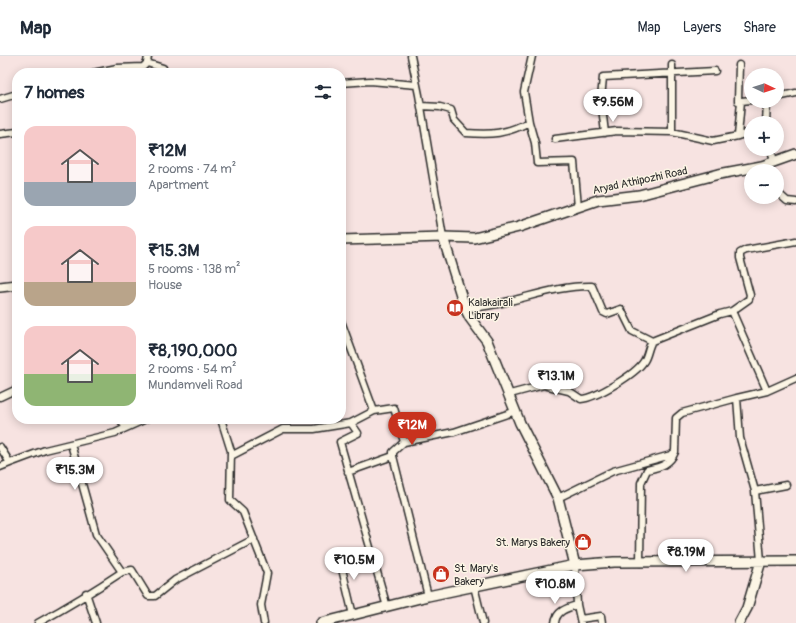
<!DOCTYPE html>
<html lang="en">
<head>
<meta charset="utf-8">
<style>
  :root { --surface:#fff; --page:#f2f2f3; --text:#1f2937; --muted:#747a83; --line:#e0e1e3; --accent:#c8321e }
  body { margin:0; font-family:Pangolin,sans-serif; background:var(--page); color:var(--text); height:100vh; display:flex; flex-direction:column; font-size:15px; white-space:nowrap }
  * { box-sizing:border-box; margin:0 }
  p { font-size:13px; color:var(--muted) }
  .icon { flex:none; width:22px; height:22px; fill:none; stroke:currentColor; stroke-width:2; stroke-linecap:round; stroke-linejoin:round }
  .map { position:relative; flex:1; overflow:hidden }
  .sheet { position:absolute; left:12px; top:12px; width:334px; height:356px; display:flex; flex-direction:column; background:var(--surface); border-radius:16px; box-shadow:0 2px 10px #0003 }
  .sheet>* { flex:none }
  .needle { width:26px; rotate:94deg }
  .controls { position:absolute; left:744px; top:12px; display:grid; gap:8px }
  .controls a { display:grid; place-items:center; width:40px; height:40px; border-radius:50%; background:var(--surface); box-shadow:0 2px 10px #0003; font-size:20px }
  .price { position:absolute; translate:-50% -34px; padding:0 9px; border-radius:14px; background:#fff; color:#222; font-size:13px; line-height:26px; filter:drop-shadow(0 1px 2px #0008) }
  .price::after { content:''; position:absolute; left:50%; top:24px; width:12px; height:9px; margin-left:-6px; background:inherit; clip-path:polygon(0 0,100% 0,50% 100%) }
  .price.selected { background:var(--accent); color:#fff }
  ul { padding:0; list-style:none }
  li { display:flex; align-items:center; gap:12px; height:100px; padding:0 12px }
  li span { display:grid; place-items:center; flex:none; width:112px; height:80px; border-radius:12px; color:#555 }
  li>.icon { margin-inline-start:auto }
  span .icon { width:48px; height:48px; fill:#fffc; stroke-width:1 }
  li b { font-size:17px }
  h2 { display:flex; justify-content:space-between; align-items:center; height:48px; padding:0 12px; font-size:17px }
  header { display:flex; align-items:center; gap:24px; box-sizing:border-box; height:56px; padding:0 20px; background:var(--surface); border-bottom:1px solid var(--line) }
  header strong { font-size:19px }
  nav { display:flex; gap:22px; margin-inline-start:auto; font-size:14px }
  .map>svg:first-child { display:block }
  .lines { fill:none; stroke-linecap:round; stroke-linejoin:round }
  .street-casing { stroke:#2b2b2b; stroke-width:9 }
  .secondary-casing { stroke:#2b2b2b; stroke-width:12 }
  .street { stroke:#fcf5e5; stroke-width:6 }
  .secondary { stroke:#fcf5e5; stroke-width:9 }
  .labels { text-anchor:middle; stroke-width:3; stroke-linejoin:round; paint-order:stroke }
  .street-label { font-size:11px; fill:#2b2b2b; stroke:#fcf5e5 }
  .poi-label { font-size:11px; fill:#2b2b2b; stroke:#fcf5e5; text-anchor:start }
</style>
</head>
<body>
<header>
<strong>Map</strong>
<nav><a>Map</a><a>Layers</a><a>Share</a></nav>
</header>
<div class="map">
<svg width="796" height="567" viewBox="0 0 796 567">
  <rect width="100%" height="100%" fill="#f7e3e1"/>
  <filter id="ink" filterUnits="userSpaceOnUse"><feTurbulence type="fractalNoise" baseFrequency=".025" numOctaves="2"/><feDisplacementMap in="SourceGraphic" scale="8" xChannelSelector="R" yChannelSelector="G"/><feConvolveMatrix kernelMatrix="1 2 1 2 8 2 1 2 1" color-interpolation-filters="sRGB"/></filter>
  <g filter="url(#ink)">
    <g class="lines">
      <defs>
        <path id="street" d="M 411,0 L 419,39 L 443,181
          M 147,7 L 163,12 L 163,17
          M 739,9 L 738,45 L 741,45
          M 93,17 L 117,12 L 143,11 L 147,7 L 148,0
          M 341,27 L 370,25 L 417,29
          M 777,41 L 796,37
          M 0,43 L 17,38
          M 421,50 L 440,51 L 451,54 L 454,64 L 466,77 C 492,79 506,78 529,66 L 524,36 L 532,0
          M 529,66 L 535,87 L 537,107 L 574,106 L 578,151
          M 766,67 L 767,45
          M 672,76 L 672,9
          M 605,77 L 601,43 L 603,21 L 715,15
          M 0,78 L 17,76
          M 738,80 L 751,76
          M 555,83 L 617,75 L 672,76 L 713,85 L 738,80 L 741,45 L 751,44
          M 771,93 L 774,106
          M 777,136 L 787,145 L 796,146
          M 465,252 C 508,251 549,229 592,230 L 603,256 L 607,258 L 621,253 L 632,275 L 652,285 L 720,258 L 732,255 L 767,335
          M 732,255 L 749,243 L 750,239 L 740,202 L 740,197 L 746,194 L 796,185
          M 341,265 L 374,355 L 394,352 L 404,386 L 393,396 L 393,400 L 428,540
          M 510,338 L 544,329 L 569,335 L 581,343 C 596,342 636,318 644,305 C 648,299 648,291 652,285
          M 0,341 L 17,333
          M 374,355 L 351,367 L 358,377 L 340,386 L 387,551
          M 120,363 L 126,372
          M 221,363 L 231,395 L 230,444 L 243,456 L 267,517 L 261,549 L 264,567
          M 404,386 L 454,376 L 516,355
          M 0,391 L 10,407 L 45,394 L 115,377 L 146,363
          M 231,400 L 283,373 L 314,373 L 351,367
          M 0,411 L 10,407
          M 348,416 L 393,400
          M 755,435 L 786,429
          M 558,442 L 613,415 L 671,399 L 675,396 L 676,362 L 682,357 L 737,342
          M 338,496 L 353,559
          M 761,505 L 755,435 L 740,382 L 737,342 L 767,335 L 796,322
          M 640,507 L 641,427 L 647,414 C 659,411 670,409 675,396
          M 575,509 L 577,549 L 581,567
          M 122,516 L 132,514 L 148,540 L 155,540 L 175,524 L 254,483
          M 474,530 L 483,567
          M 86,537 L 96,567
          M 580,563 L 601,560 L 602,567
          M 38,567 C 67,551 95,534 122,516 L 96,478 L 71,388
          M 555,567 C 556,555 567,552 577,549"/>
        <path id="secondary" d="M 443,181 L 465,252 L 470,262 L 487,285 L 520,367 L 558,442 L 575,509
          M 341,184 L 443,181 L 474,182 L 519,171 L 598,144 L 639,139 L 719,118 L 762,110 L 796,98
          M 0,231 L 17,229
          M 321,567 L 428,540 L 575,509 L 614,506 L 796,505
          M 739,567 L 747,552 L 761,505"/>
      </defs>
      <use href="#street" class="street-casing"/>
      <use href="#secondary" class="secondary-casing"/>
      <use href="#street" class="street"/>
      <use href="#secondary" class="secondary"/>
    </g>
  </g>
  <defs>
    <symbol id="library-disc" viewBox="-11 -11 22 22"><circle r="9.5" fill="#c8321e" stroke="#fcf5e5"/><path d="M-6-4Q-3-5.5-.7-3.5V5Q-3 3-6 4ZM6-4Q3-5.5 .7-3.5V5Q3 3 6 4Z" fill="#fff"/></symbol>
    <symbol id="shop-disc" viewBox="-11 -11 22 22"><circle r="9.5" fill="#c8321e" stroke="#fcf5e5"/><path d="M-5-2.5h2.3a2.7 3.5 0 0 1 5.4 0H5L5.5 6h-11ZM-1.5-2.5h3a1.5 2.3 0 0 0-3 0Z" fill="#fff"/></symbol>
  </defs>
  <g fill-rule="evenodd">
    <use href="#library-disc" x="445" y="242" width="20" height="20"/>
    <use href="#shop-disc" x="573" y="476" width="20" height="20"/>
    <use href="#shop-disc" x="431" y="508" width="20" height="20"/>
  </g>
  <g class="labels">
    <g class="street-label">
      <text transform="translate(640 124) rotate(-12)" y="4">Aryad Athipozhi Road</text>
    </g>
    <g class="poi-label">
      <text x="468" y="250">Kalakairali<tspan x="468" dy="13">Library</tspan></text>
      <text x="570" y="490" text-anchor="end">St. Marys Bakery</text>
      <text x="454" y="516">St. Mary's<tspan x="454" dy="13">Bakery</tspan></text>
    </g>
  </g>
</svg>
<div class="controls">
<a><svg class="needle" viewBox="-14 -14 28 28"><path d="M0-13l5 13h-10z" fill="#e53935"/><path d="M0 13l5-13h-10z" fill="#747a83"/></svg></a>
<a>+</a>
<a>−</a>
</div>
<b class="price" style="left:613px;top:67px">₹9.56M</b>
<b class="price" style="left:556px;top:341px">₹13.1M</b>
<b class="price selected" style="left:412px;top:390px">₹12M</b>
<b class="price" style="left:75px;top:435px">₹15.3M</b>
<b class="price" style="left:686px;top:517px">₹8.19M</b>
<b class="price" style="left:354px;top:525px">₹10.5M</b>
<b class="price" style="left:555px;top:549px">₹10.8M</b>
<section class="sheet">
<h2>7 homes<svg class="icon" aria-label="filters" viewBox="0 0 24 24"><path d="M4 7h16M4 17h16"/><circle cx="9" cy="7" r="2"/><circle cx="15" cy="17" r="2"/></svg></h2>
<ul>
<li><span style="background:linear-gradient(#f6c9c9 70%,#9aa5b1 0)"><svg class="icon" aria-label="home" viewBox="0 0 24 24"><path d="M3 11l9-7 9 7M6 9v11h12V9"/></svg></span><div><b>₹12M</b><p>2 rooms · 74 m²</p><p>Apartment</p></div></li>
<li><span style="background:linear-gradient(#f6c9c9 70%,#b9a48a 0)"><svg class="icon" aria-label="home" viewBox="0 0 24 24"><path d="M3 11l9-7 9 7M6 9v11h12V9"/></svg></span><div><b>₹15.3M</b><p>5 rooms · 138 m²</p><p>House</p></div></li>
<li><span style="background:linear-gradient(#f6c9c9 60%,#8fb573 0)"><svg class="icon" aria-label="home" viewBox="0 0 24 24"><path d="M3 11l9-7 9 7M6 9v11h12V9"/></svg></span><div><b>₹8,190,000</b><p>2 rooms · 54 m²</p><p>Mundamveli Road</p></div></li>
</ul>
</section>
</div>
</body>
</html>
